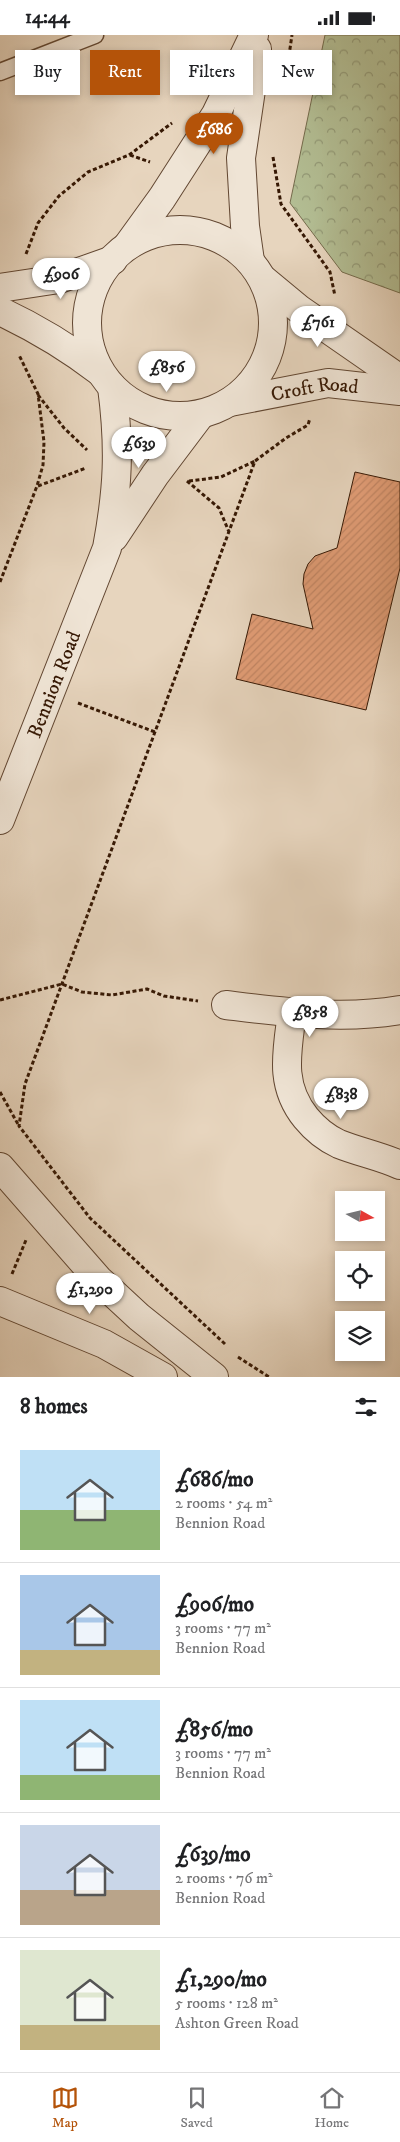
<!DOCTYPE html>
<html lang="en">
<head>
<meta charset="utf-8">
<style>
  :root { --surface:#fff; --page:#f2f2f2; --text:#202124; --muted:#757577; --line:#e0e0e0; --accent:#b45309 }
  body { margin:0; font-family:"IM FELL DW Pica",serif; background:var(--page); color:var(--text); height:100vh; display:flex; flex-direction:column; font-size:19px; white-space:nowrap }
  * { box-sizing:border-box; margin:0 }
  p { font-size:16px; color:var(--muted) }
  .icon { flex:none; width:28px; height:28px; fill:none; stroke:currentColor; stroke-width:2; stroke-linecap:round; stroke-linejoin:round }
  .map { position:relative; height:1342px; overflow:hidden }
  .side { display:flex; flex-direction:column; background:var(--surface); flex:1 }
  .side>* { flex:none }
  .hud { position:absolute; left:15px; top:15px; width:370px; height:45px; display:flex; gap:10px }
  .needle { width:32px; rotate:98deg }
  .tools { position:absolute; left:335px; top:1156px; display:grid; gap:10px }
  .tools a { display:grid; place-items:center; width:50px; height:50px; border-radius:0px; background:var(--surface); box-shadow:0 2px 8px #0003; font-size:25px }
  .price { position:absolute; translate:-50% -42px; padding:0 11px; border-radius:18px; background:#fff; color:#222; font-size:16px; line-height:32px; filter:drop-shadow(0 1px 2px #0008) }
  .price::after { content:''; position:absolute; left:50%; top:30px; width:15px; height:11px; margin-left:-8px; background:inherit; clip-path:polygon(0 0,100% 0,50% 100%) }
  .price.on { background:var(--accent); color:#fff }
  ul { padding:0; list-style:none }
  li { display:flex; align-items:center; gap:15px; height:125px; padding:0 20px }
  li+li { border-top:1px solid var(--line) }
  li span { display:grid; place-items:center; flex:none; width:140px; height:100px; border-radius:0px; color:#555 }
  li>.icon { margin-inline-start:auto }
  span .icon { width:60px; height:60px; fill:#fffc; stroke-width:1 }
  li b { font-size:21px }
  h2 { display:flex; justify-content:space-between; align-items:center; height:60px; padding:0 20px; font-size:21px }
  .tag { padding:0 18px; border-radius:0px; background:var(--surface); box-shadow:0 2px 8px #0003; font-size:18px; line-height:45px }
  .tag.on { background:var(--accent); color:#fff }
  .status { display:flex; justify-content:space-between; align-items:center; height:35px; padding:0 25px; background:var(--surface); direction:ltr }
  .status svg { height:14px; fill:currentColor }
  .tabs { display:flex; justify-content:space-around; align-items:center; height:70px; border-top:1px solid var(--line); background:var(--surface); font-size:14px; color:var(--muted) }
  .tabs a { display:grid; justify-items:center; gap:2px }
  .tabs .on { color:var(--accent) }
  .map>svg:first-child { display:block }
  .forest { fill:url(#forest-crowns); stroke:#746b4c }
  .building { fill:url(#building-hatch); stroke:#361804 }
  .lines { fill:none; stroke-linecap:round; stroke-linejoin:round }
  .service-casing { stroke:#624732; stroke-width:19 }
  .minor-casing { stroke:#624732; stroke-width:30 }
  .tertiary-casing { stroke:#624732; stroke-width:30 }
  .path { stroke:#361804; stroke-width:3; stroke-dasharray:4 2.5; stroke-linecap:butt }
  .service { stroke:#efe4d5; stroke-width:16 }
  .minor { stroke:#efe4d5; stroke-width:28 }
  .tertiary { stroke:#efe4d5; stroke-width:28 }
  .labels { text-anchor:middle; stroke-width:4; stroke-linejoin:round; paint-order:stroke }
  .street-label { font-size:20px; fill:#361804; stroke:#efe4d5 }
</style>
</head>
<body>
<div class="status"><b>14:44</b><svg viewBox="0 0 49 12"><path d="M0 12V9h3v3zM5 12V6h3v6zM10 12V3h3v9zM15 12V0h3v12zM26 1h20v11H26zM47 4h2v5h-2z"/></svg></div>
<div class="map">
<svg width="400" height="1342" viewBox="0 0 400 1342">
  <defs>
    <pattern id="forest-crowns" width="20" height="18" patternUnits="userSpaceOnUse" patternTransform="scale(1.25)"><rect width="20" height="18" fill="#b3be94"/><path d="M2 6a3 3 0 1 1 6 0M12 15a3 3 0 1 1 6 0" fill="none" stroke="#929977"/></pattern>
    <pattern id="building-hatch" width="6" height="6" patternUnits="userSpaceOnUse" patternTransform="scale(1.25)"><rect width="6" height="6" fill="#e29d76"/><path d="M-1 1l2-2M0 6l6-6M5 7l2-2" fill="none" stroke="#c28664"/></pattern>
  </defs>
  <rect width="100%" height="100%" fill="#e7d5be"/>
  <filter id="stains"><feTurbulence type="fractalNoise" baseFrequency=".004" numOctaves="4"/><feColorMatrix values="0 0 0 0 .2 0 0 0 0 .09 0 0 0 0 .02 0 0 0 .5 -.17"/></filter>
  <radialGradient id="worn" r=".72"><stop offset=".6" stop-color="#630" stop-opacity="0"/><stop offset="1" stop-color="#630" stop-opacity=".3"/></radialGradient>
  <path class="forest" d="M 325,0 L 400,0 L 400,258 L 342,237 L 290,168 Z"/>
  <path class="building" d="M 355,437 L 400,447 L 400,533 L 366,675 L 236,644 L 252,579 L 313,594 L 303,549 L 304,539 L 308,529 L 315,521 L 337,513 Z"/>
  <g class="lines">
    <defs>
      <path id="service" d="M 0,37 L 95,0"/>
      <g id="minor">
        <path d="M 264,245 L 299,274 L 400,344"/>
        <path d="M 0,253 L 59,244 L 113,225"/>
        <path d="M 0,276 C 36,293 68,312 99,336"/>
        <path id="s1" d="M 230,367 L 328,348 L 400,356"/>
        <path d="M 226,970 C 284,977 342,985 400,975"/>
        <path d="M 292,978 C 287,1017 279,1050 306,1083 C 315,1094 326,1103 339,1109 C 359,1117 380,1121 400,1130"/>
      </g>
      <g id="tertiary">
        <circle cx="180" cy="288" r="93"/>
        <path d="M 128,210 L 162,163 L 216,79 L 254,0"/>
        <path d="M 250,226 L 245,191 L 241,123 L 257,14"/>
        <path d="M 114,502 L 155,440 L 201,379"/>
        <path id="s2" d="M 0,785 L 107,513 C 118,454 120,413 112,352"/>
        <path d="M 0,1132 L 98,1244 L 139,1282 L 214,1342"/>
        <path d="M 0,1266 L 104,1309 L 163,1342"/>
      </g>
    </defs>
    <use href="#service" class="service-casing"/>
    <use href="#minor" class="minor-casing"/>
    <use href="#tertiary" class="tertiary-casing"/>
    <path class="path" d="M 287,34 L 292,0
      M 130,120 L 150,127
      M 273,122 L 281,169 L 330,237 L 335,261
      M 26,219 L 38,188 L 59,161 L 88,137 L 129,120 L 172,88
      M 38,360 L 64,393 L 87,415
      M 187,446 L 219,473 L 229,497
      M 189,446 L 221,442 L 255,426
      M 38,451 L 86,433
      M 0,547 L 37,451 L 43,430 L 44,407 L 38,359 L 19,320
      M 78,668 L 155,697
      M 0,965 L 62,949 L 82,957 L 112,960 L 147,954 L 164,961 L 198,966
      M 0,1057 L 19,1091
      M 12,1239 L 26,1205
      M 225,1309 L 90,1183 L 19,1091 L 25,1049 L 255,426 L 286,403 L 308,390 L 310,383
      M 238,1322 L 269,1342"/>
    <use href="#service" class="service"/>
    <use href="#minor" class="minor"/>
    <use href="#tertiary" class="tertiary"/>
  </g>
  <g class="labels">
    <g class="street-label">
      <text dy="7" stroke="none"><textPath href="#s1" startOffset="86">Croft Road</textPath></text>
      <text dy="7" stroke="none"><textPath href="#s2" startOffset="146">Bennion Road</textPath></text>
    </g>
  </g>
  <rect width="100%" height="100%" filter="url(#stains)"/>
  <rect width="100%" height="100%" fill="url(#worn)"/>
</svg>
<div class="tools">
<a><svg class="needle" viewBox="-14 -14 28 28"><path d="M0-13l5 13h-10z" fill="#e53935"/><path d="M0 13l5-13h-10z" fill="#757577"/></svg></a>
<a><svg class="icon" aria-label="locate" viewBox="0 0 24 24"><circle cx="12" cy="12" r="6"/><path d="M12 2v4M12 18v4M2 12h4M18 12h4"/></svg></a>
<a><svg class="icon" aria-label="layers" viewBox="0 0 24 24"><path d="M12 4l9 5-9 5-9-5zM3 14l9 5 9-5"/></svg></a>
</div>
<b class="price on" style="left:214px;top:120px">£686</b>
<b class="price" style="left:61px;top:265px">£906</b>
<b class="price" style="left:318px;top:313px">£761</b>
<b class="price" style="left:167px;top:358px">£856</b>
<b class="price" style="left:139px;top:434px">£639</b>
<b class="price" style="left:310px;top:1003px">£858</b>
<b class="price" style="left:341px;top:1085px">£838</b>
<b class="price" style="left:90px;top:1280px">£1,290</b>
<div class="hud">
<a class="tag">Buy</a>
<a class="tag on">Rent</a>
<a class="tag">Filters</a>
<a class="tag">New</a>
</div>
</div>
<section class="side">
<h2>8 homes<svg class="icon" aria-label="filters" viewBox="0 0 24 24"><path d="M4 7h16M4 17h16"/><circle cx="9" cy="7" r="2"/><circle cx="15" cy="17" r="2"/></svg></h2>
<ul>
<li><span style="background:linear-gradient(#bfe0f5 60%,#8fb573 0)"><svg class="icon" aria-label="home" viewBox="0 0 24 24"><path d="M3 11l9-7 9 7M6 9v11h12V9"/></svg></span><div><b>£686/mo</b><p>2 rooms · 54 m²</p><p>Bennion Road</p></div></li>
<li><span style="background:linear-gradient(#a9c7e8 75%,#c2b280 0)"><svg class="icon" aria-label="home" viewBox="0 0 24 24"><path d="M3 11l9-7 9 7M6 9v11h12V9"/></svg></span><div><b>£906/mo</b><p>3 rooms · 77 m²</p><p>Bennion Road</p></div></li>
<li><span style="background:linear-gradient(#bfe0f5 75%,#8fb573 0)"><svg class="icon" aria-label="home" viewBox="0 0 24 24"><path d="M3 11l9-7 9 7M6 9v11h12V9"/></svg></span><div><b>£856/mo</b><p>3 rooms · 77 m²</p><p>Bennion Road</p></div></li>
<li><span style="background:linear-gradient(#c9d6e8 65%,#b9a48a 0)"><svg class="icon" aria-label="home" viewBox="0 0 24 24"><path d="M3 11l9-7 9 7M6 9v11h12V9"/></svg></span><div><b>£639/mo</b><p>2 rooms · 76 m²</p><p>Bennion Road</p></div></li>
<li><span style="background:linear-gradient(#dfe7d0 75%,#c2b280 0)"><svg class="icon" aria-label="home" viewBox="0 0 24 24"><path d="M3 11l9-7 9 7M6 9v11h12V9"/></svg></span><div><b>£1,290/mo</b><p>5 rooms · 128 m²</p><p>Ashton Green Road</p></div></li>
</ul>
</section>
<nav class="tabs">
<a class="on"><svg class="icon" aria-label="map" viewBox="0 0 24 24"><path d="M3 6l6-2 6 2 6-2v14l-6 2-6-2-6 2zM9 4v14M15 6v14"/></svg>Map</a>
<a><svg class="icon" aria-label="saved" viewBox="0 0 24 24"><path d="M7 4h10v16l-5-4-5 4z"/></svg>Saved</a>
<a><svg class="icon" aria-label="home" viewBox="0 0 24 24"><path d="M3 11l9-7 9 7M6 9v11h12V9"/></svg>Home</a>
</nav>
</body>
</html>
